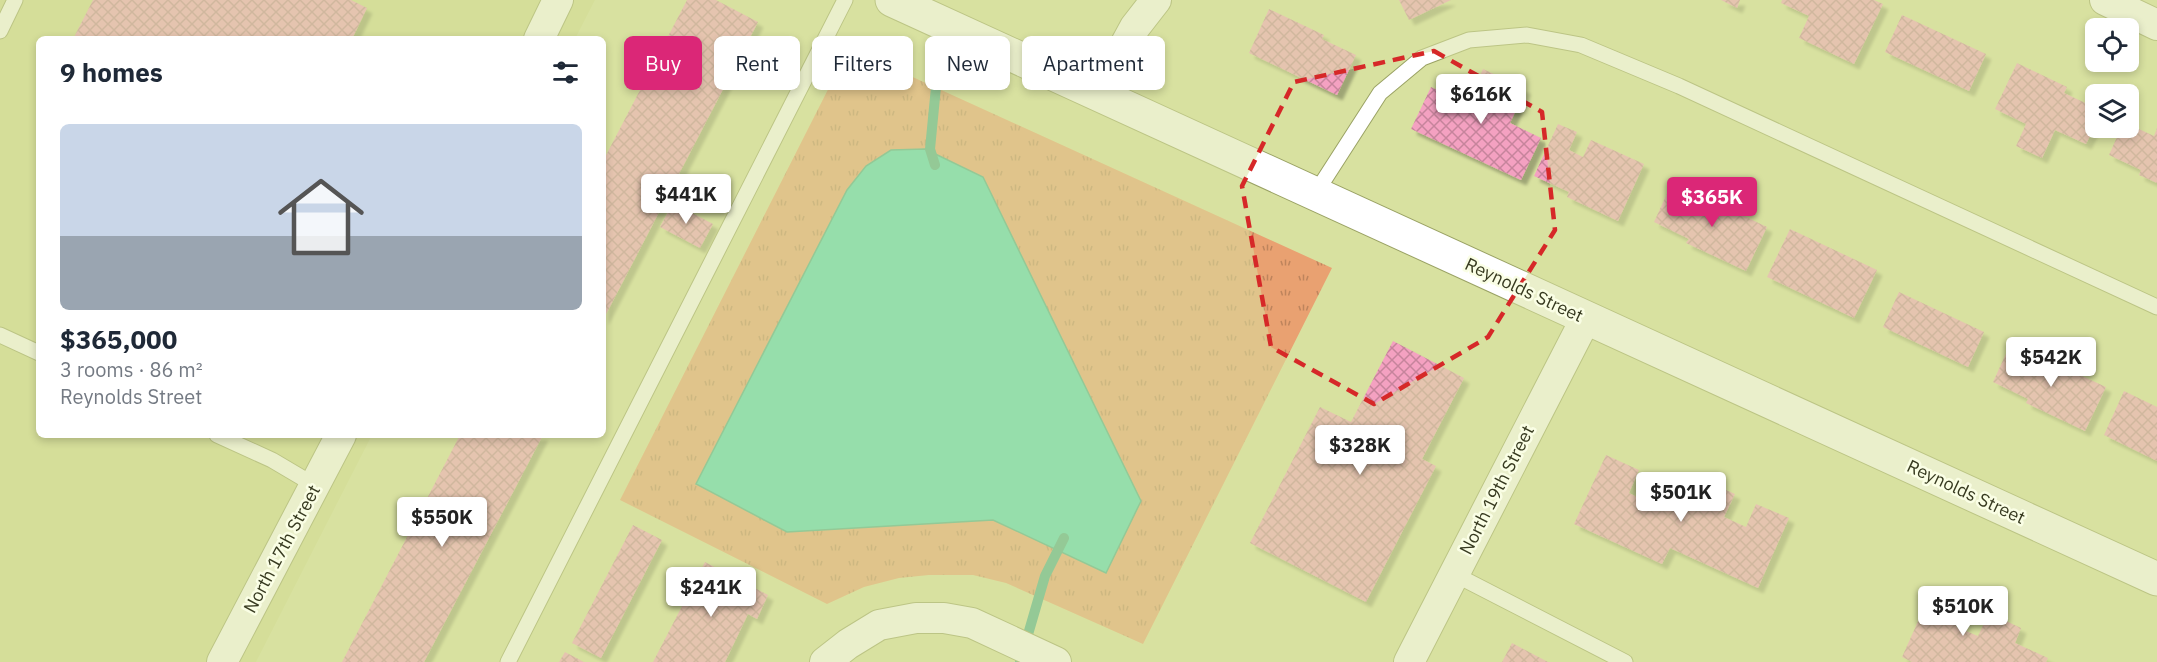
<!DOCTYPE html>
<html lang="en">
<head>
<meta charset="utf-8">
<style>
  :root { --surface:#fff; --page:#f6f6f7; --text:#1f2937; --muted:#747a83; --accent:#db2777 }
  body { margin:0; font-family:"IBM Plex Sans",sans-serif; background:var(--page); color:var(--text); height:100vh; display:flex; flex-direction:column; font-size:22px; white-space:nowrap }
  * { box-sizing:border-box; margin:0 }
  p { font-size:20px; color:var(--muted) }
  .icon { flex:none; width:33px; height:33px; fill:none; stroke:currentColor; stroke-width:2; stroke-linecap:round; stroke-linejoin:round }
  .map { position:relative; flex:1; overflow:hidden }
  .sheet { position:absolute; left:36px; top:36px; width:570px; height:402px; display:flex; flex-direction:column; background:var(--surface); border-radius:9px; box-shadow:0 3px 9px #0003 }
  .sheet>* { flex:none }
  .banner { position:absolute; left:624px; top:36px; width:570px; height:54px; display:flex; gap:12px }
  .tools { position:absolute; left:2085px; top:18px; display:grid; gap:12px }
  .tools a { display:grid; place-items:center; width:54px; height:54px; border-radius:9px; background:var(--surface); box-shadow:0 3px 9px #0003; font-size:30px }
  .price { position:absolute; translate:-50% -51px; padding:0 14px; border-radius:6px; background:#fff; color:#222; font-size:20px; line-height:39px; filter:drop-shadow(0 2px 3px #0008) }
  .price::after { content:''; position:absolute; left:50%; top:36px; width:18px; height:14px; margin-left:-9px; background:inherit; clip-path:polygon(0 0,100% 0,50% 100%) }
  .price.selected { background:var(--accent); color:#fff }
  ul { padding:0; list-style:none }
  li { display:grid; align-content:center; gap:12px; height:318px; padding:0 24px }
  li span { display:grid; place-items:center; height:186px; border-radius:9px; color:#555 }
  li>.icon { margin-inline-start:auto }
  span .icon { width:108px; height:108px; fill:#fffc; stroke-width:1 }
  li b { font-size:26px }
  h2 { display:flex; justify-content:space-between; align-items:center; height:72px; padding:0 24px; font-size:26px }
  .pill { padding:0 21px; border-radius:9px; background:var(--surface); box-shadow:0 3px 9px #0003; font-size:21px; line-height:54px }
  .pill.selected { background:var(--accent); color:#fff }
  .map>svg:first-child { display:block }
  .built { fill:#d0da91 }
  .park { fill:url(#park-tufts) }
  .water { fill:#45dab8; stroke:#41aa8a; stroke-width:1.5 }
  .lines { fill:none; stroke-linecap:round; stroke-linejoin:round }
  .stream { stroke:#41aa8a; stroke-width:10 }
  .building { fill:url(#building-cross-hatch); filter:url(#shadow) }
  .lane-casing { stroke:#9aa264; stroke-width:17 }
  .street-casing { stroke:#9aa264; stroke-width:32 }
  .secondary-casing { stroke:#9aa264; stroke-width:35 }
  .lane { stroke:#fff; stroke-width:15 }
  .street { stroke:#fff; stroke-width:30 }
  .secondary { stroke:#fff; stroke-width:33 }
  .marked { fill:none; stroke:#d62828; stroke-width:4.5; stroke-dasharray:12 8; stroke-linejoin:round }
  .labels { text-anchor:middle; stroke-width:5; stroke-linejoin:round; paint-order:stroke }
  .street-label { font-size:18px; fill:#373a20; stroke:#fafee5 }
</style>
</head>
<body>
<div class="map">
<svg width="2157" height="662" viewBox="0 0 2157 662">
  <defs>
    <pattern id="park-tufts" width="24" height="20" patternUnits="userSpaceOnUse" patternTransform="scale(1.5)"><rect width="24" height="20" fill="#e9a171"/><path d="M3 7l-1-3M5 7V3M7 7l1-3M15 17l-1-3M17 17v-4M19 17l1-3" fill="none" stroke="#be845c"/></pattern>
    <pattern id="building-cross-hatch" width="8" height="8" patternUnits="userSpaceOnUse" patternTransform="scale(1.5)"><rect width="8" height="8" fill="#f4a1c1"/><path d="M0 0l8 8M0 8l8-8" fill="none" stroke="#c6849c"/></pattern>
    <filter id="shadow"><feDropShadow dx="5.5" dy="5.5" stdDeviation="1.5" flood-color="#0004"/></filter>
  </defs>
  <rect width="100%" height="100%" fill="#d8e1a0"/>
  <path class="built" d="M 0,0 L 595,0 L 575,39 L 39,39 L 39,435 L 372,435 L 256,662 L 0,662 Z"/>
  <path class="park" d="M 849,48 L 1332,268 L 1143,644 L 1006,583 L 973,575 L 929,575 L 899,578 L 864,587 L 827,604 L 620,500 Z"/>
  <path class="water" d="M 925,149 L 983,177 L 1141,501 L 1106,573 L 993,520 L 787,532 L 696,484 L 847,190 L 866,166 L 891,150 Z"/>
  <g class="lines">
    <path class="stream" d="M 935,165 L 930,149 L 936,87
      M 1020,662 L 1045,576 L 1064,538"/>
  </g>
  <path class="building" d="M 93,0 L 351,0 L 367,8 L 352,39 L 73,39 Z
    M 687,0 L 716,0 L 758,22 L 603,320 L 603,161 Z
    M 1399,0 L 1451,0 L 1409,20 Z
    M 1721,0 L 1740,0 L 1737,8 Z
    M 1782,0 L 1874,0 L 1883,4 L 1854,64 L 1799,38 L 1809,16 L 1781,3 Z
    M 1269,9 L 1324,35 L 1322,39 L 1356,55 L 1337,95 L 1249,53 Z
    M 1902,15 L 1986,54 L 1969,91 L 1885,52 Z
    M 2017,63 L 2067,87 L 2064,93 L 2096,108 L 2096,124 L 2086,144 L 2055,130 L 2042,158 L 2016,146 L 2026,124 L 1995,109 Z
    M 1483,69 L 1526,89 L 1510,123 L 1541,138 L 1521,180 L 1411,129 L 1431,87 L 1467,104 Z
    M 1558,124 L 1577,132 L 1569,150 L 1583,157 L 1591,140 L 1644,164 L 1618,221 L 1567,197 L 1569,192 L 1534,176 Z
    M 2128,124 L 2154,136 L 2157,128 L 2157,183 L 2139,175 L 2141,170 L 2109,155 L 2121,128 L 2128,128 Z
    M 1670,187 L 1704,203 L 1706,198 L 1767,227 L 1746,271 L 1686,243 L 1689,239 L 1654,222 Z
    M 673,203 L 713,224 L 700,248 L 660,227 Z
    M 1790,229 L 1877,270 L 1854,318 L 1767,277 Z
    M 1899,292 L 1984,332 L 1968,367 L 1883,327 Z
    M 1393,341 L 1464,378 L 1422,459 L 1436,466 L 1366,602 L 1250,543 L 1320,407 L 1351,422 Z
    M 2009,347 L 2043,363 L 2045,359 L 2106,387 L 2085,431 L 2026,403 L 2028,399 L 1993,382 Z
    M 2124,391 L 2157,407 L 2157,461 L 2104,435 Z
    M 460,435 L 543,435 L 424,662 L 342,662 Z
    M 1606,455 L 1639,470 L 1629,493 L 1651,504 L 1661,480 L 1694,494 L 1701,479 L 1735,494 L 1724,517 L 1746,527 L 1756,504 L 1789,518 L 1758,588 L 1670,548 L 1662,564 L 1574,524 Z
    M 633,525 L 662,540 L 601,658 L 572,643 Z
    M 705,562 L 768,595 L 757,619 L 748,614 L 725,662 L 653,662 Z
    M 1933,588 L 1967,603 L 1956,627 L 1978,636 L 1989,613 L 2021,628 L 2015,643 L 2048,658 L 2046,662 L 1912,662 L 1902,657 Z
    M 1512,643 L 1548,662 L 1502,662 Z
    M 565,652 L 584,662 L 559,662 Z"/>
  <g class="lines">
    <defs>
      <path id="lane" d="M 0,31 L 15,0
        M 1315,194 L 1380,93 L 1422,58 L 1469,40 L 1527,35 L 1581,45 L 1679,86 L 2157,307
        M 0,335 L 39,353
        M 217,435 L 272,460 L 316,486
        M 1454,574 L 1625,662
        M 508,662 L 845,0"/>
      <path id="street" d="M 2105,0 L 2157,25
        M 539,39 L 558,0
        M 1098,95 L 1135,27 L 1156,0
        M 222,662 L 341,435
        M 825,662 L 848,644 L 879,625 L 916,618 L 944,618 L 972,623 L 1056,662
        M 1409,662 L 1586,318"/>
      <path id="secondary" d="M 892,0 L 2157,579"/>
    </defs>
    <use href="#lane" class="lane-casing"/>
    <use href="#street" class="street-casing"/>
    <use href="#secondary" class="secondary-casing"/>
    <use href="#lane" class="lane"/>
    <use href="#street" class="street"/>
    <use href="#secondary" class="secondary"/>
  </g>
  <path d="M0 0H2157V662H0ZM 1434,51 L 1542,112 L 1555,230 L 1488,337 L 1374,404 L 1271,347 L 1242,186 L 1294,82 Z" fill="#d8e1a0" fill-opacity=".55" fill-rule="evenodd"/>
  <path class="marked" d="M 1434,51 L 1542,112 L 1555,230 L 1488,337 L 1374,404 L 1271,347 L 1242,186 L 1294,82 Z"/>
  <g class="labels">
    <g class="street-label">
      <text transform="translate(1524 290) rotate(25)" y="6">Reynolds Street</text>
      <text transform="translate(1497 490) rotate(-63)" y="6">North 19th Street</text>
      <text transform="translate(1966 492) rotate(25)" y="6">Reynolds Street</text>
      <text transform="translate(282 549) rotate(-62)" y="6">North 17th Street</text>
    </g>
  </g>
</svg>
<div class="tools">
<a><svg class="icon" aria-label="locate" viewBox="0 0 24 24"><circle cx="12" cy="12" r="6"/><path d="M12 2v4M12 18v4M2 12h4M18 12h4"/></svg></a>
<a><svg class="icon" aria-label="layers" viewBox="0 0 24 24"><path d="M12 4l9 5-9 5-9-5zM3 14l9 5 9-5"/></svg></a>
</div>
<b class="price" style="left:1481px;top:125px">$616K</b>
<b class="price" style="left:686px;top:225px">$441K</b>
<b class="price selected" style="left:1712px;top:228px">$365K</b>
<b class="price" style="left:2051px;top:388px">$542K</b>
<b class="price" style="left:1360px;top:476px">$328K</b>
<b class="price" style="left:1681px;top:523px">$501K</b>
<b class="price" style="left:442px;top:548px">$550K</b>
<b class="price" style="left:711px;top:618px">$241K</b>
<b class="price" style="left:1963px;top:637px">$510K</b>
<div class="banner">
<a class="pill selected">Buy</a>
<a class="pill">Rent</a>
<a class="pill">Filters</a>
<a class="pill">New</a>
<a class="pill">Apartment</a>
</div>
<section class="sheet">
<h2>9 homes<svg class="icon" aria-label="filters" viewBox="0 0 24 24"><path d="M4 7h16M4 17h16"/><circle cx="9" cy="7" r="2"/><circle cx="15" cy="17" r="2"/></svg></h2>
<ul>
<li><span style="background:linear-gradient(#c9d6e8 60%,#9aa5b1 0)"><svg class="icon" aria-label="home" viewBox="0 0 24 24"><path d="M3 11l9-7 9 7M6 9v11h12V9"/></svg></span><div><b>$365,000</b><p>3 rooms · 86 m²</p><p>Reynolds Street</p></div></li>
</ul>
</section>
</div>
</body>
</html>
